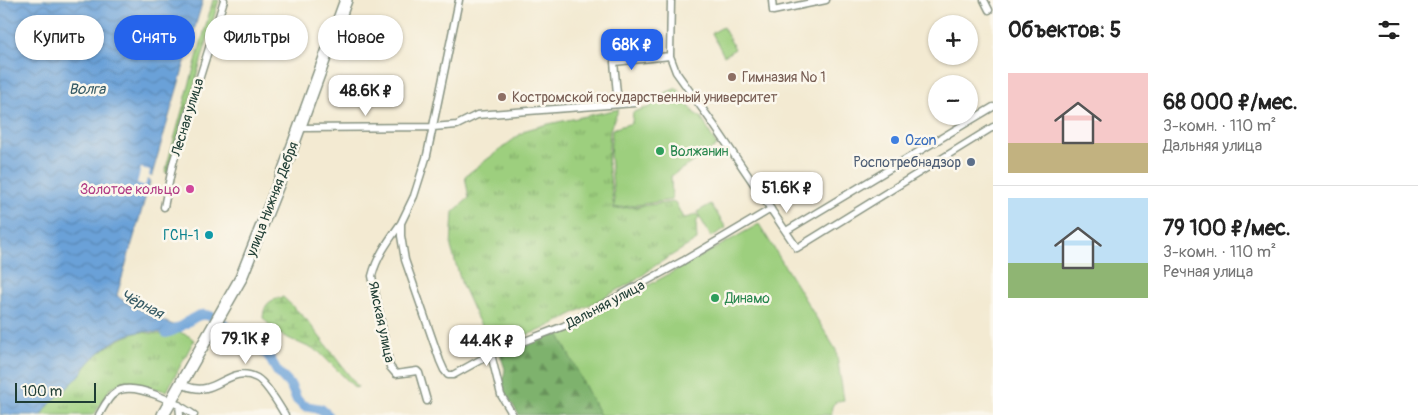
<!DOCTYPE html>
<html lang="ru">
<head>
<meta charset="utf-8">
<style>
  :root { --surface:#fff; --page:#f6f6f6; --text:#222; --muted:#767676; --line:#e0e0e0; --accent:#2563eb }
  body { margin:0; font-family:Pangolin,sans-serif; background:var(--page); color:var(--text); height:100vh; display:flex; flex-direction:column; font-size:19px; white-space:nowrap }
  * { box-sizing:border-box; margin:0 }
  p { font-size:16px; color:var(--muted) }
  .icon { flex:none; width:28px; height:28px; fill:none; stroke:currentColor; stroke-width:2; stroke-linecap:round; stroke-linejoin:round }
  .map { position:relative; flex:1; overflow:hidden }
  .details { display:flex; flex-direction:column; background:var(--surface); width:425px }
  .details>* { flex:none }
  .top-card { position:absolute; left:15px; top:15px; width:475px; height:45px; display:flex; gap:10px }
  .fabs { position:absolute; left:928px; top:15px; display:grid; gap:10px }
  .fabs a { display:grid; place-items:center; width:50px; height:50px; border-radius:50%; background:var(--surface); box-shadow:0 1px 4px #0004; font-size:25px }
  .scale { position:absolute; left:15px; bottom:12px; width:81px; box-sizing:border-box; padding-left:5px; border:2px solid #1f3d34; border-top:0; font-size:14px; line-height:18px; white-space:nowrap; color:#1f3d34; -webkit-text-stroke:4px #fbf7ec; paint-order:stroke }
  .price { position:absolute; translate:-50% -42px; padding:0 11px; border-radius:10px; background:#fff; color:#222; font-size:16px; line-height:32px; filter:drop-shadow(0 1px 2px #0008) }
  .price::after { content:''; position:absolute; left:50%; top:30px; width:15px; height:11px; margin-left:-8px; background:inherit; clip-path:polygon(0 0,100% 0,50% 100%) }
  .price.active { background:var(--accent); color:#fff }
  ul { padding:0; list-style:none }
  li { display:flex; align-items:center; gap:15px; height:125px; padding:0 15px }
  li+li { border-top:1px solid var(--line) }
  li span { display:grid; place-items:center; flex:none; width:140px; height:100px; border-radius:0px; color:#555 }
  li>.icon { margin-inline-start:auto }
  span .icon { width:60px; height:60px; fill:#fffc; stroke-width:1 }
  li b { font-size:21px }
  h2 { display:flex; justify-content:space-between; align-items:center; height:60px; padding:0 15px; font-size:21px }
  .tag { padding:0 18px; border-radius:22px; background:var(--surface); box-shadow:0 1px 4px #0004; font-size:18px; line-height:45px }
  .tag.active { background:var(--accent); color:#fff }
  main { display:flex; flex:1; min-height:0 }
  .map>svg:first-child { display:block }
  .grass { fill:url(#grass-tufts); stroke:#5e8659 }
  .forest { fill:url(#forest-firs); stroke:#4e7850 }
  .wetland { fill:url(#wetland-marsh); stroke:#5e8659 }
  .garden { fill:#9dcf7e; stroke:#5e8659 }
  .water { fill:url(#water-waves); stroke:#446f86 }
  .pier { fill:#f3ead2 }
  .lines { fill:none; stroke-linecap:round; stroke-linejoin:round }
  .river { stroke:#6aa1d8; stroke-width:10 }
  .street-casing { stroke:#899483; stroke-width:9 }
  .highway-casing { stroke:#899483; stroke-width:14 }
  .street { stroke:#fff; stroke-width:6 }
  .highway { stroke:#fff; stroke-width:11 }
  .education-dot { fill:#8d6e63; stroke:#fbf7ec; stroke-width:2 }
  .shop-dot { fill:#3f7fe0; stroke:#fbf7ec; stroke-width:2 }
  .leisure-dot { fill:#2e9e5b; stroke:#fbf7ec; stroke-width:2 }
  .service-dot { fill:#5c6f8a; stroke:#fbf7ec; stroke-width:2 }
  .hotel-dot { fill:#d1479c; stroke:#fbf7ec; stroke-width:2 }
  .culture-dot { fill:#0f9aa8; stroke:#fbf7ec; stroke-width:2 }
  .labels { text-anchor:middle; stroke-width:5; stroke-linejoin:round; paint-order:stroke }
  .education-label { font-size:14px; fill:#785e54; stroke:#fbf7ec; text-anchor:start }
  .street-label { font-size:14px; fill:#1f3d34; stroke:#fbf7ec }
  .shop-label { font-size:14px; fill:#366cbe; stroke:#fbf7ec; text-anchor:start }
  .leisure-label { font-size:14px; fill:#27864d; stroke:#fbf7ec; text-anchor:start }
  .service-label { font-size:14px; fill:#4e5e75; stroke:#fbf7ec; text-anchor:end }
  .hotel-label { font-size:14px; fill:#b23c85; stroke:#fbf7ec; text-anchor:end }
  .culture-label { font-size:14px; fill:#0d838f; stroke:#fbf7ec; text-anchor:end }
  .water-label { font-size:15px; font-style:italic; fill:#365b65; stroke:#fbf7ec }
</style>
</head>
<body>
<main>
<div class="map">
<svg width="993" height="415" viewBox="0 0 993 415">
  <defs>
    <pattern id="grass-tufts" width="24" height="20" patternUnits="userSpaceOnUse" patternTransform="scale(1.25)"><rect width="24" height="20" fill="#9dcf7e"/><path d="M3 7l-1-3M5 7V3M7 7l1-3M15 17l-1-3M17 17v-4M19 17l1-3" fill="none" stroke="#7fa968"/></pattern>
    <pattern id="forest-firs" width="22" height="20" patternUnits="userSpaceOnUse" patternTransform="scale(1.25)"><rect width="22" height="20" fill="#7eb26d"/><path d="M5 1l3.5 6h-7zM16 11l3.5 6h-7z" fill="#67925a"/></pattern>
    <pattern id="wetland-marsh" width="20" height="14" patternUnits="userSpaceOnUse" patternTransform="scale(1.25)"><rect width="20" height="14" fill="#9dcf7e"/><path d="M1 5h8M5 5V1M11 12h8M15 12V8" fill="none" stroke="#7fa968"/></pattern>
    <pattern id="water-waves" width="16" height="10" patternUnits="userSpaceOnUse" patternTransform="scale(1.25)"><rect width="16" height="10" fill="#6aa1d8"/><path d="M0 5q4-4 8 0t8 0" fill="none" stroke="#5784b0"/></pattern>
  </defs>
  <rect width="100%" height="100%" fill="#fbf7ec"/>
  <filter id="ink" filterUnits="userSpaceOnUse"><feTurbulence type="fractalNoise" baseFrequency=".02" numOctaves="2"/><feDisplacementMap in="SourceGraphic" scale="10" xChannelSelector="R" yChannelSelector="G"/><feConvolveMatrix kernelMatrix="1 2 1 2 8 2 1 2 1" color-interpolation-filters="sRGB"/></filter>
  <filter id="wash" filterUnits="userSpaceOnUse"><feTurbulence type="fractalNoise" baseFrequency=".0096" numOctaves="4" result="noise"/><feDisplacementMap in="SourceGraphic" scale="20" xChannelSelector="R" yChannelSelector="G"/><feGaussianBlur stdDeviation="1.12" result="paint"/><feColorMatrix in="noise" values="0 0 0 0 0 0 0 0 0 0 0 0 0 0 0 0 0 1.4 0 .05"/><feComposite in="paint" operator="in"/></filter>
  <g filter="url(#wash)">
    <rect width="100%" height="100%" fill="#f3ead2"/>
    <path class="grass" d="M 213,0 L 219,0 L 168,173 L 165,172 Z
      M 619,109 L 610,129 L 608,163 L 614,209 L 675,202 L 683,218 L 690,217 L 696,214 L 699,217 L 696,223 L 697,240 L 656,265 L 635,281 L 555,323 L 541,330 L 493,346 L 477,318 L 462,285 L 451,247 L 453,212 L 469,198 L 465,176 L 526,130 L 544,125 Z
      M 140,332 L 165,335 L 179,332 L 189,336 L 194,340 L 167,391 L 122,382 L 110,389 L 94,415 L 41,415 C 52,399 66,390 79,376 C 82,372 85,368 88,364 C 102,348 120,337 140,332 Z"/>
    <path class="forest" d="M 559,335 L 600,415 L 519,415 L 502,388 L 505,369 L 500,354 L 544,337 Z"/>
    <path class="wetland" d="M 283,297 L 306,319 L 358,387 L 355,388 L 319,352 L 277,333 L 263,318 C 264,304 269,300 283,297 Z"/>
    <path class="garden" d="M 723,27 L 735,49 L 724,56 L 712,33 Z
      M 677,88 L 694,113 L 701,117 L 717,146 L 671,176 L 672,200 L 615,208 L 610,155 L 612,129 L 632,123 L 633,112 L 650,107 L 650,99 Z
      M 711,204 L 726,228 L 711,237 L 697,212 Z
      M 759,224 L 836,350 L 844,400 C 834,401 830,405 832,415 L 600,415 L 559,335 Z"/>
    <path class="water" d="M 0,0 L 203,0 L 117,295 L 121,299 L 155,318 L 176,326 L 179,329 L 179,332 C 165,336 154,330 140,332 C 120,334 101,349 88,364 C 85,367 82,372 79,376 C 67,390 52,399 41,415 L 0,415 Z"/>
    <path class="pier" d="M 141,168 L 150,170 L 149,176 L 154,178 L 153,181 L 147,179 L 145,186 L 137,183 Z"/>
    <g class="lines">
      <path class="river" d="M 166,333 C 192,327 195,301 224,324 L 225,333 L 232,340 L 252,345 L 268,355 L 277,371 L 291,386 L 297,400 L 304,406 L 321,409 L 328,415"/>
    </g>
  </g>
  <g filter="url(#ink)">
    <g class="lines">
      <defs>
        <path id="street" d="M 459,0 L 427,155 L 414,196 L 401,223 L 401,236 L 405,260 L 440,361 L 444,370 L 448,375 L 453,375 L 491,354 L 564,326 L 683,261 L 771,209
          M 671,0 L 670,56 L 676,72 L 714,125 L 797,248 L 993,127
          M 772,0 L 773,11 L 826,0
          M 984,0 L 989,10
          M 618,104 L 614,62 L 670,56
          M 299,128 L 433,127 L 457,125 L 477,115 L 635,103
          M 164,207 L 173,163 L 224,0
          M 401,223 C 389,240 377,256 372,276 L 390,367 L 396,374 L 417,371 L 419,373 L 427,401
          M 786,231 L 993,107
          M 491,354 L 501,395 L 513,415
          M 180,384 C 189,387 196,390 206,388 C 224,384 235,367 257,378 C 267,384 279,405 285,415
          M 179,405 L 180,415
          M 99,415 C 103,408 108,397 115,393 C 132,379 179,404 194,415"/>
        <path id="highway" d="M 163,415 L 241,278 L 284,170 L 346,0"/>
      </defs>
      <use href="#street" class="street-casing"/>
      <use href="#highway" class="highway-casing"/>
      <use href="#street" class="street"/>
      <use href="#highway" class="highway"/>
    </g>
  </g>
  <g class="education-dot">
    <circle cx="732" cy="77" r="5"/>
    <circle cx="502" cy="97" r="5"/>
  </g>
  <circle class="shop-dot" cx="895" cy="140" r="5"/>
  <g class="leisure-dot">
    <circle cx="660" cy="151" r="5"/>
    <circle cx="715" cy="298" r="5"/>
  </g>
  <circle class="service-dot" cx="971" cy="162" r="5"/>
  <circle class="hotel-dot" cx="190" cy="189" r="5"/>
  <circle class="culture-dot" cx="209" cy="235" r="5"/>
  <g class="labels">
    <g class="education-label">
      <text x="742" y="82">Гимназия № 1</text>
      <text x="512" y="102">Костромской государственный университет</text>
    </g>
    <g class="street-label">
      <text transform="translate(187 117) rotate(-73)" y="5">Лесная улица</text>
      <text transform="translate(272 199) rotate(-69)" y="5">улица Нижняя Дебря</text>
      <text transform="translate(605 304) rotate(-28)" y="5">Дальняя улица</text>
      <text transform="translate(382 322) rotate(78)" y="5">Ямская улица</text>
    </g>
    <g class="shop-label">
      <text x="905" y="145">Ozon</text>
    </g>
    <g class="leisure-label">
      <text x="670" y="156">Волжанин</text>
      <text x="725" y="303">Динамо</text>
    </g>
    <g class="service-label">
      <text x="961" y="167">Роспотребнадзор</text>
    </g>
    <g class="hotel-label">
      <text x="180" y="194">Золотое кольцо</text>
    </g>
    <g class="culture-label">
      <text x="199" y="240">ГСН-1</text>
    </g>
    <g class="water-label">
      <text x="87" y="94">Волга</text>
      <text transform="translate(142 304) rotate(27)" y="5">Чёрная</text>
    </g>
  </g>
</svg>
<div class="fabs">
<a>+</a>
<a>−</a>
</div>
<div class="scale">100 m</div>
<b class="price active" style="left:632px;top:71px">68K ₽</b>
<b class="price" style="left:366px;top:117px">48.6K ₽</b>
<b class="price" style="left:787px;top:214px">51.6K ₽</b>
<b class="price" style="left:246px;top:365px">79.1K ₽</b>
<b class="price" style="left:487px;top:367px">44.4K ₽</b>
<div class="top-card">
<a class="tag">Купить</a>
<a class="tag active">Снять</a>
<a class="tag">Фильтры</a>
<a class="tag">Новое</a>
</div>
</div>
<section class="details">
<h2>Объектов: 5<svg class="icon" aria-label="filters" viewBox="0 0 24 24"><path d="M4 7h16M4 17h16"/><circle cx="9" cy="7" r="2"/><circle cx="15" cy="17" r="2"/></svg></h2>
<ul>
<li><span style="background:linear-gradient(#f6c9c9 70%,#c2b280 0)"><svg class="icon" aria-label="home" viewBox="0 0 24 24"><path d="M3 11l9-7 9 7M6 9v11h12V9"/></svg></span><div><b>68 000 ₽/мес.</b><p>3-комн. · 110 m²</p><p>Дальняя улица</p></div></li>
<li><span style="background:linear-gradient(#bfe0f5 65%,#8fb573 0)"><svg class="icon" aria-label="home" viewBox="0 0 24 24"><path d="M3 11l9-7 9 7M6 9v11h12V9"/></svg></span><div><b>79 100 ₽/мес.</b><p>3-комн. · 110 m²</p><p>Речная улица</p></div></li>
</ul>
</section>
</main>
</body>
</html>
